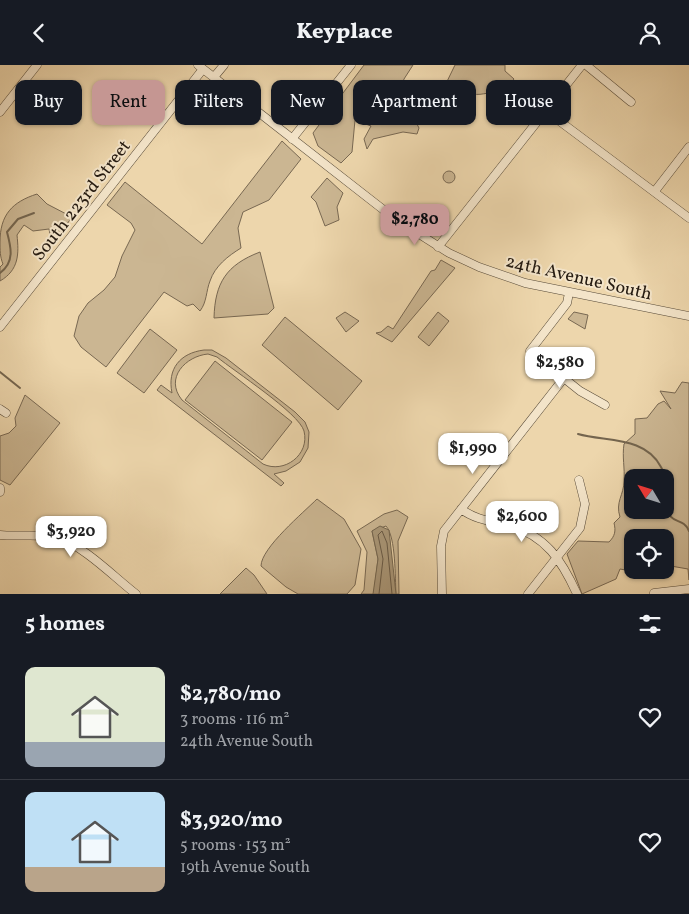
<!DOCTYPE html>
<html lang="en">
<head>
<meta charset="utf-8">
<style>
  :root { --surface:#171b24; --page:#20242c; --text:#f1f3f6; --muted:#9ea1a6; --line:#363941; --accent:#c59692 }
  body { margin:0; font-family:Vollkorn,serif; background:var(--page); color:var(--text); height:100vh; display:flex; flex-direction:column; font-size:19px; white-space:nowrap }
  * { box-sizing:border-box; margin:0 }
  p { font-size:16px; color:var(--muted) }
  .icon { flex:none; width:28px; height:28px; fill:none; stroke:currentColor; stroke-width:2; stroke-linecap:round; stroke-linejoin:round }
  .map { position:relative; height:529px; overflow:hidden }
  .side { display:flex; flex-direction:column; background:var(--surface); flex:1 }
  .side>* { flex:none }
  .banner { position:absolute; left:15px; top:15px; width:660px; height:45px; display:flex; gap:10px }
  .needle { width:32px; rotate:308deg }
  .tools { position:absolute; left:624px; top:404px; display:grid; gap:10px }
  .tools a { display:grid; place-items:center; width:50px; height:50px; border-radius:10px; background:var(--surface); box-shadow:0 1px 4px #0004; font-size:25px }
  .price { position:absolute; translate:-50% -42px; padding:0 11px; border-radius:10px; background:#fff; color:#222; font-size:16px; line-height:32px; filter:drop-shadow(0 1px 2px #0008) }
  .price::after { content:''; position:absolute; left:50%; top:30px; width:15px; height:11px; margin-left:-8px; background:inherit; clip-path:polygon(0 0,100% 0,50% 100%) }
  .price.current { background:var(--accent); color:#111 }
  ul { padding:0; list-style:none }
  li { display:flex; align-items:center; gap:15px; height:125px; padding:0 25px }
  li+li { border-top:1px solid var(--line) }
  li span { display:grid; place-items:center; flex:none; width:140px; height:100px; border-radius:10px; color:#555 }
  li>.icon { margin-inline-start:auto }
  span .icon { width:60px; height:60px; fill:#fffc; stroke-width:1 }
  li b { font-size:21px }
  h2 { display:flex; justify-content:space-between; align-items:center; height:60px; padding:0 25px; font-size:21px }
  .tag { padding:0 18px; border-radius:10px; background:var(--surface); box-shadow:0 1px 4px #0004; font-size:18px; line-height:45px }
  .tag.current { background:var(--accent); color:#111 }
  header { display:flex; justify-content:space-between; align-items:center; height:65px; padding:0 25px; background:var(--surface); font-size:22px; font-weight:800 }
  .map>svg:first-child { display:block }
  .green { fill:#cbb692; stroke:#786852; fill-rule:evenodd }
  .water { fill:#a99677; stroke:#74654e }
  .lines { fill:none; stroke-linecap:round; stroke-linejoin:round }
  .shore { stroke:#675844; stroke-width:1 }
  .stream { stroke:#74654e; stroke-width:2 }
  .minor-casing { stroke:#574a38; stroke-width:9 }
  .minor { stroke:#f3e4c9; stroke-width:8 }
  .labels { text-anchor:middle; stroke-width:4; stroke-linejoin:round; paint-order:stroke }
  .street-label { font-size:18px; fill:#251b11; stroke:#f3e4c9 }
</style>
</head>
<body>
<header><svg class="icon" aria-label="back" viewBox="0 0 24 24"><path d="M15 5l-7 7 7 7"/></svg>Keyplace<svg class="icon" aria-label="person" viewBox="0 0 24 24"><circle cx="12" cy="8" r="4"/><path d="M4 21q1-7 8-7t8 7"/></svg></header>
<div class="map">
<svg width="689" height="529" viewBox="0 0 689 529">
  <rect width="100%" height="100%" fill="#edd6ac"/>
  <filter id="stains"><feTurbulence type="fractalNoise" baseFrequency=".004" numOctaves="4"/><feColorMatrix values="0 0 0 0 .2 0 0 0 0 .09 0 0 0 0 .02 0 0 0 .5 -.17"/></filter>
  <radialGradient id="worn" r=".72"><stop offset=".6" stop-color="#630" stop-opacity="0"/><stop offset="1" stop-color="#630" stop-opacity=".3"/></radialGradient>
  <path class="green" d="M 364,0 L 413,0 L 404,14 L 400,26 L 419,63 L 417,69 L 403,67 L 373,74 L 367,84 L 364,74 L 371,61 L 355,55 L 352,87 L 341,98 L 318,81 L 313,68 Z
    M 455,0 L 505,0 L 505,6 L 514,14 L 510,19 L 501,19 L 503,23 L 499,30 C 490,25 483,31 473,29 C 467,28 464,24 457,24 L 451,38 L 445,41 L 438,35 Z
    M 282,76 L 301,94 L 269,135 L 243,147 L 238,163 L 241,183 C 228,191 215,201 210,216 C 206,226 207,237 200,246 L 193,239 L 187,241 L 164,227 L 106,302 L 81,282 L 74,271 L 79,251 L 88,238 L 104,225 L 115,212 L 122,191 L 135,165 L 131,158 L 107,140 L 125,117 L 202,179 Z
    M443 112a6 6 0 1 1 12 0a6 6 0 1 1-12 0Z
    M 327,113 L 343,128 L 337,142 L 339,155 L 325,161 L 316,137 L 311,132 Z
    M 37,129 L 47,139 L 72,152 L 52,180 L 49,164 L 33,166 L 24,160 L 17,170 C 19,189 19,205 0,216 L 0,202 L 3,199 C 0,192 0,185 0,177 C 0,150 12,137 37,129 Z
    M 260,187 L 274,243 L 268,249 L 214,253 C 215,218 226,200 260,187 Z
    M 441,195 L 455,203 L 392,277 L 376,268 L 381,267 L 388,261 L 393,264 L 431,206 L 435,205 Z
    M 345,247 L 359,256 L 346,267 L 336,253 Z
    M 438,247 L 449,256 L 429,281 L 418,272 Z
    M 574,247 L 588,250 L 585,264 L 568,254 Z
    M 285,252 L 362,316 L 338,345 L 262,280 Z
    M 150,264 L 177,285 L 144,328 L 117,308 Z
    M 204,285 L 212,285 L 226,293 L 295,347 L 305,357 L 309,367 L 308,383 L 300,397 L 286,406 L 274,409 L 284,418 L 281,421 L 157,325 L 161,320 L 172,328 C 167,304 180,288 204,285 ZM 208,289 L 217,292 C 234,306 299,348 304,366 C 310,390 284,409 263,399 L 182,335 C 164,313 186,291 208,289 Z
    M 215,296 L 292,357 L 262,395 L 185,335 Z
    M 682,317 L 689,318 L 689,515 L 688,504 L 665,500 L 665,472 L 632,472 L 632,505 L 651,505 L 648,509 L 620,504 L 616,514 L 582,529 L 567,489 L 578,476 L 609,477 C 615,471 616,466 614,458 L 620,452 C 615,437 624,430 624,416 C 625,403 622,392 624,379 L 635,369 L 635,354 L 647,353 L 658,339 L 664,336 L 671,344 L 660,326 L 675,328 ZM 632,412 L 665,412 L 665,445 L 632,445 Z
    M 25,330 L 60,358 L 10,420 L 0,415 L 0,371 L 9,368 L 16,361 L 15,353 Z
    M 317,434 L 344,454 L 361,484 L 355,520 L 347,529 L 298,529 L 286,522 L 261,501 C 261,483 304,447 317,434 Z
    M 397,445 L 408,452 L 398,476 L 399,529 L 396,529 C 395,513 396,472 386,461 L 372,466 L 378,494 L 374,527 L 373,529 L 361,529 L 364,525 L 367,487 L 357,466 L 384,449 Z
    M 246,503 L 254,510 L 267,529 L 220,529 Z"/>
  <path class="water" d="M 380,461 L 389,465 L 396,529 L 373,529 L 378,494 L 372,466 Z"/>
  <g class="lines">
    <path class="shore" d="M 379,529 L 383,494 L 378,470 L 382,466 L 387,478 L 392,529"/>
    <path class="stream" d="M 0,208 C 15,197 11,182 7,167 L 18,154 L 34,148
      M 0,307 L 20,323
      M 578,369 C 606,377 645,371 661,402 C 665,409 667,416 665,424
      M 665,438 C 670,463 682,450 689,466"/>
    <defs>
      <path id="minor" d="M 198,0 L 394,153 L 449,188 L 479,202 L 525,218 L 689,251
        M 586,0 L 631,37
        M 214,12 L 224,0
        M 546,46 L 689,153
        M 0,47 L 37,0
        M 292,74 L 351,0
        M 655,126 L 689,82
        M 438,182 L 582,0
        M 569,228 L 567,238 L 530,286 L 580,326 L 605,340
        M 0,262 L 203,4
        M 0,344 L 6,348
        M 0,423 L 0,427
        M 461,444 C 476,455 491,456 508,460 C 546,470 562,496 577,529
        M 0,470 C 19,472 40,468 58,473 C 84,481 114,512 136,529
        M 654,528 L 689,524
        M 442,529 L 441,481 L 444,466 L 564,313
        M 528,529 L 580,463 L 585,439 L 579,415"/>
    </defs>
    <use href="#minor" class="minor-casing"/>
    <use href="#minor" class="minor"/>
  </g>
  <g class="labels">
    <g class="street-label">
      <text transform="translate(81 135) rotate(-52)" y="6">South 223rd Street</text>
      <text transform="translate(579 212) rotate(13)" y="6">24th Avenue South</text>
    </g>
  </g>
  <rect width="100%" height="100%" filter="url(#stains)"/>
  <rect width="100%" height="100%" fill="url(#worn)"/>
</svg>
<div class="tools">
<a><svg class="needle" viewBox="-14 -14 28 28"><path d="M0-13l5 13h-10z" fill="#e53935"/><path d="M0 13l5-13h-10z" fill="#9ea1a6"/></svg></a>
<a><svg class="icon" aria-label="locate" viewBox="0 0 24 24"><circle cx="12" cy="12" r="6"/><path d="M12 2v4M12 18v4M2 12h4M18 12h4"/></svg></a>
</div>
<b class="price current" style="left:415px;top:181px">$2,780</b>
<b class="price" style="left:560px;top:324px">$2,580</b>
<b class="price" style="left:473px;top:410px">$1,990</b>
<b class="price" style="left:522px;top:478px">$2,600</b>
<b class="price" style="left:71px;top:493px">$3,920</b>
<div class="banner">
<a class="tag">Buy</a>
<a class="tag current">Rent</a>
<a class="tag">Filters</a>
<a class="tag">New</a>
<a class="tag">Apartment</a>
<a class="tag">House</a>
</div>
</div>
<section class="side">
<h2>5 homes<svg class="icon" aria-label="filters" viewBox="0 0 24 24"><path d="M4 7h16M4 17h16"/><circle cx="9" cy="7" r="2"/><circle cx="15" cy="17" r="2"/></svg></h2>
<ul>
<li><span style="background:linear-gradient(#dfe7d0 75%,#9aa5b1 0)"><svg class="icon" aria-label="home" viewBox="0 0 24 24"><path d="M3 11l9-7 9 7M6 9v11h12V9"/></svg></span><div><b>$2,780/mo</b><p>3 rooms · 116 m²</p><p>24th Avenue South</p></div><svg class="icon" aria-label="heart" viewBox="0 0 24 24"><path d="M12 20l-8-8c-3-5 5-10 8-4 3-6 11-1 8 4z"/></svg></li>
<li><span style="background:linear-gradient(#bfe0f5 75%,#b9a48a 0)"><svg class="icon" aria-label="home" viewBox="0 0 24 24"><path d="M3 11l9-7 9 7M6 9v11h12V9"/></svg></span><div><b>$3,920/mo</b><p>5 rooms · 153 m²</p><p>19th Avenue South</p></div><svg class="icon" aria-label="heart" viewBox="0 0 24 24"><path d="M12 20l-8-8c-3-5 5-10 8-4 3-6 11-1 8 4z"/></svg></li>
</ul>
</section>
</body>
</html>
